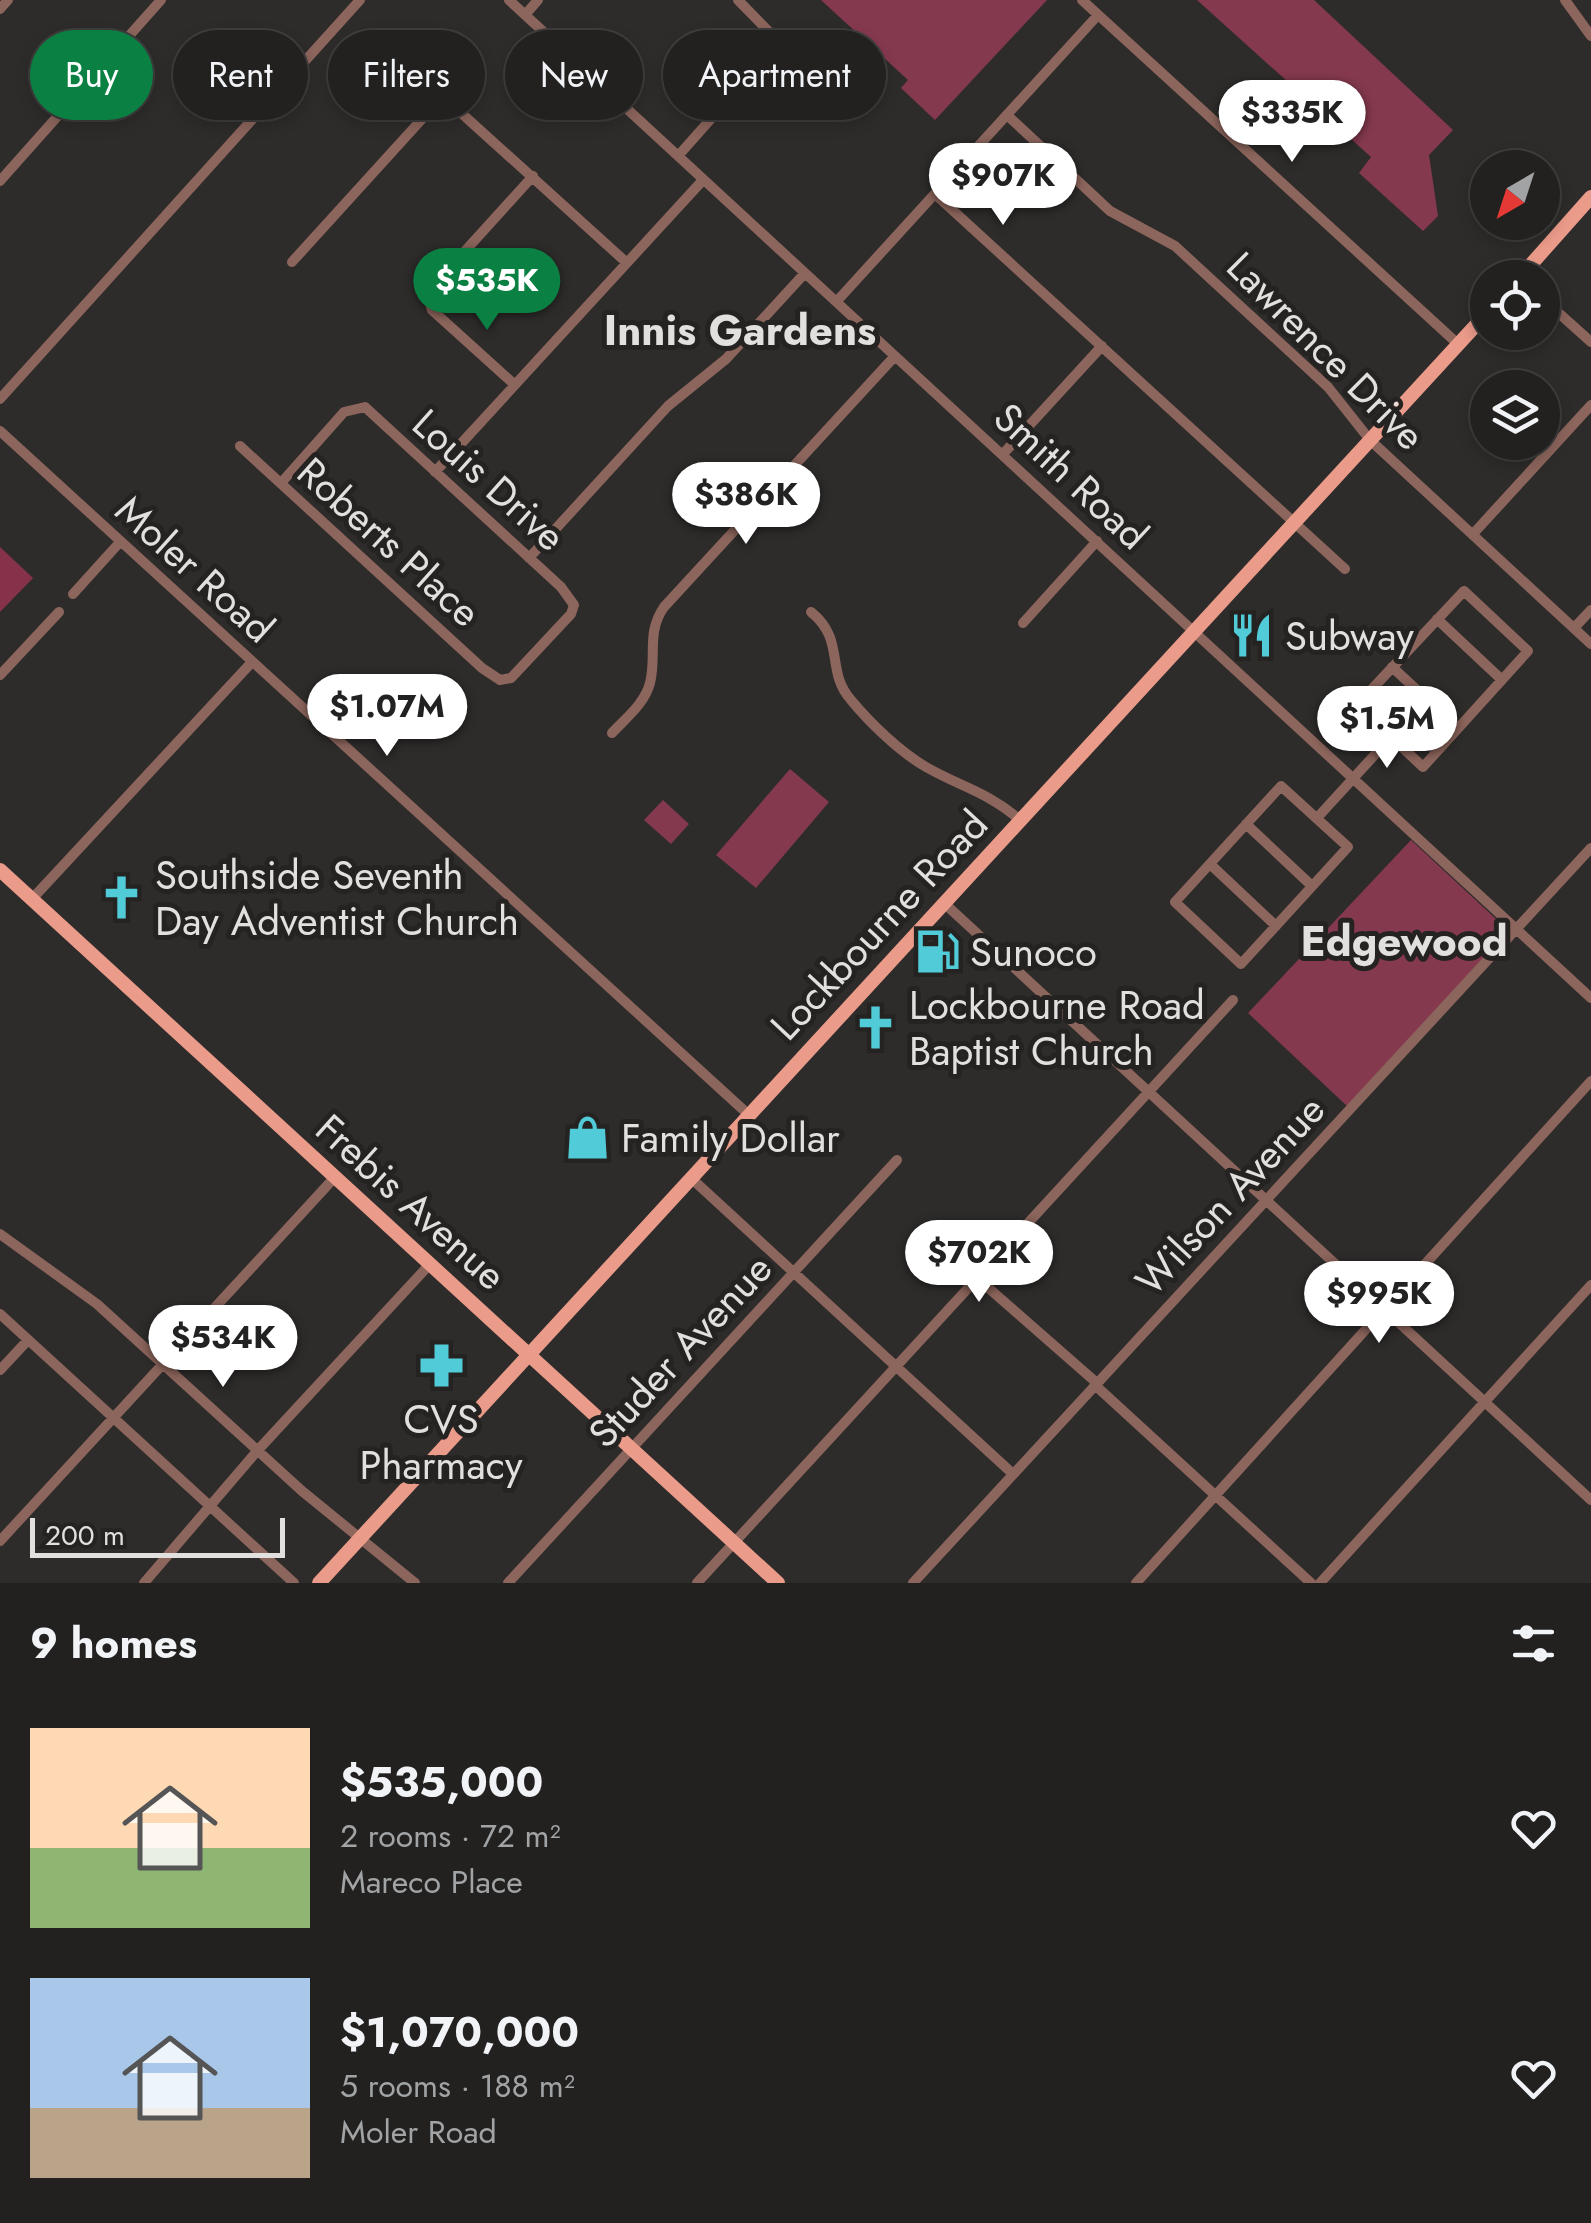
<!DOCTYPE html>
<html lang="en">
<head>
<meta charset="utf-8">
<style>
  :root { --surface:#222120; --page:#2e2e2d; --text:#f1f3f6; --muted:#a2a3a5; --line:#3f3e3e; --accent:#0b8043 }
  body { margin:0; font-family:Jost,sans-serif; background:var(--page); color:var(--text); height:100vh; display:flex; flex-direction:column; font-size:38px; white-space:nowrap }
  * { box-sizing:border-box; margin:0 }
  p { font-size:32px; color:var(--muted) }
  .icon { flex:none; width:55px; height:55px; fill:none; stroke:currentColor; stroke-width:2; stroke-linecap:round; stroke-linejoin:round }
  .map { position:relative; height:1583px; overflow:hidden }
  .details { display:flex; flex-direction:column; background:var(--surface); flex:1 }
  .details>* { flex:none }
  .guide { position:absolute; left:30px; top:30px; width:1000px; height:90px; display:flex; gap:20px }
  .needle { width:65px; rotate:219deg }
  .controls { position:absolute; left:1470px; top:150px; display:grid; gap:20px }
  .controls a { display:grid; place-items:center; width:90px; height:90px; border-radius:50%; background:var(--surface); box-shadow:0 5px 15px #0003,0 0 0 2px var(--line); font-size:50px }
  .scale { position:absolute; left:30px; bottom:25px; width:255px; box-sizing:border-box; padding-left:10px; border:5px solid #e2e0df; border-top:0; font-size:28px; line-height:35px; white-space:nowrap; color:#e2e0df; -webkit-text-stroke:8px #252321; paint-order:stroke }
  .price { position:absolute; translate:-50% -85px; padding:0 22px; border-radius:35px; background:#fff; color:#222; font-size:32px; line-height:65px; filter:drop-shadow(0 2px 5px #0008) }
  .price::after { content:''; position:absolute; left:50%; top:60px; width:30px; height:22px; margin-left:-15px; background:inherit; clip-path:polygon(0 0,100% 0,50% 100%) }
  .price.active { background:var(--accent); color:#fff }
  ul { padding:0; list-style:none }
  li { display:flex; align-items:center; gap:30px; height:250px; padding:0 30px }
  li span { display:grid; place-items:center; flex:none; width:280px; height:200px; border-radius:0px; color:#555 }
  li>.icon { margin-inline-start:auto }
  span .icon { width:120px; height:120px; fill:#fffc; stroke-width:1 }
  li b { font-size:42px }
  h2 { display:flex; justify-content:space-between; align-items:center; height:120px; padding:0 30px; font-size:42px }
  .chip { padding:0 35px; border-radius:45px; background:var(--surface); box-shadow:0 5px 15px #0003,0 0 0 2px var(--line); font-size:35px; line-height:90px }
  .chip.active { background:var(--accent); color:#fff }
  .map>svg:first-child { display:block }
  .green { fill:#85394e }
  .forest { fill:#87324b }
  .lines { fill:none; stroke-linecap:round; stroke-linejoin:round }
  .minor { stroke:#8c655c; stroke-width:10 }
  .major { stroke:#eb9b89; stroke-width:14 }
  .labels { text-anchor:middle; stroke-width:10; stroke-linejoin:round; paint-order:stroke }
  .street-label { font-size:40px; fill:#e2e0df; stroke:#252321 }
  .poi-label { font-size:40px; fill:#e2e0df; stroke:#252321; text-anchor:start }
  .neighbourhood-label { font-size:42px; font-weight:bold; fill:#e2e0df; stroke:#252321 }
</style>
</head>
<body>
<div class="map">
<svg width="1591" height="1583" viewBox="0 0 1591 1583">
  <rect width="100%" height="100%" fill="#2e2c2b"/>
  <path class="green" d="M 821,0 L 1047,0 L 935,120 L 901,88 L 908,80 Z
    M 1197,0 L 1314,0 L 1453,130 L 1429,155 L 1438,216 L 1423,231 L 1359,173 L 1371,157 Z
    M 790,769 L 829,802 L 756,888 L 716,855 Z
    M 663,800 L 689,824 L 671,844 L 644,820 Z
    M 1411,840 L 1510,932 L 1347,1106 L 1248,1013 Z"/>
  <path class="forest" d="M 0,547 L 33,578 L 0,612 Z"/>
  <g class="lines">
    <path class="minor" d="M 509,0 L 1591,998
      M 1082,0 L 1458,344
      M 1565,0 L 1591,36
      M 0,9 L 8,0
      M 525,15 L 538,0
      M 1007,115 L 1110,211 L 1175,246 L 1328,387 L 1370,440 L 1591,644
      M 678,156 L 779,42 L 738,0
      M 0,181 L 161,0
      M 936,195 L 1345,569
      M 292,262 L 432,108 L 449,102 L 627,263
      M 1542,298 L 1591,342
      M 837,301 L 1098,15
      M 515,385 L 432,310 L 427,293 L 533,176
      M 0,399 L 360,0
      M 0,431 L 749,1115
      M 240,446 L 482,668 L 500,680 L 511,678 L 571,614 L 574,605 L 561,587 L 365,407 L 344,412 L 281,483
      M 1003,454 L 1102,346
      M 435,472 L 703,180
      M 1473,534 L 1591,405
      M 529,558 L 668,406 L 726,359 L 805,273
      M 1464,591 L 1528,651 L 1423,767 L 1357,705 Z
      M 73,594 L 120,542
      M 811,612 C 846,640 825,671 851,700 C 870,723 900,752 926,767 C 961,787 988,792 1020,820
      M 1437,619 L 1502,680
      M 1023,623 L 1097,541
      M 1574,628 L 1591,610
      M 1392,667 L 1458,728
      M 0,675 L 59,612
      M 612,733 C 626,718 645,703 650,683 C 657,655 646,633 664,607 L 895,356
      M 1281,786 L 1348,847 L 1241,964 L 1175,902 Z
      M 1317,818 L 1391,737
      M 1246,824 L 1312,886
      M 1210,864 L 1276,926
      M 32,899 L 252,662
      M 944,903 L 1591,1500
      M 691,1178 L 1013,1474
      M 0,1234 L 97,1304 L 302,1491 L 415,1583
      M 977,1278 L 1098,1384
      M 0,1314 L 294,1583
      M 0,1370 L 28,1340
      M 1096,1386 L 1311,1583
      M 0,1541 L 335,1177
      M 144,1583 L 258,1450 L 430,1264
      M 508,1583 L 897,1160
      M 697,1583 L 1233,1000
      M 913,1583 L 1591,848
      M 1136,1583 L 1591,1081
      M 1320,1583 L 1591,1285"/>
    <path class="major" d="M 1519,278 L 1591,197
      M 0,870 L 778,1583
      M 319,1583 L 1488,312"/>
  </g>
  <defs>
    <symbol id="restaurant-bare" viewBox="-9 -9 18 18"><path d="M-5-6h1v4h1v-4h1v4h1v-4h1v5L-1.5 .5V6h-2V.5L-5-1ZM5-6V6H3V1.5H1.5Q1.5-4 5-6Z" fill="#52cbd8" stroke="#252321" stroke-width="2.5" paint-order="stroke"/></symbol>
    <symbol id="church-bare" viewBox="-9 -9 18 18"><path d="M-1.2-6h2.4v3.5h3.3v2.4h-3.3V6h-2.4V-.1h-3.3v-2.4h3.3Z" fill="#52cbd8" stroke="#252321" stroke-width="2.5" paint-order="stroke"/></symbol>
    <symbol id="fuel-bare" viewBox="-9 -9 18 18"><path d="M-5.5-6h7V0h2V4h1.3V-2.5L3-4.5l.8-.8L6-3V5H2.5V1h-1V6h-7ZM-4.2-4.7v3.2H.2V-4.7Z" fill="#52cbd8" stroke="#252321" stroke-width="2.5" paint-order="stroke"/></symbol>
    <symbol id="shop-bare" viewBox="-9 -9 18 18"><path d="M-5-2.5h2.3a2.7 3.5 0 0 1 5.4 0H5L5.5 6h-11ZM-1.5-2.5h3a1.5 2.3 0 0 0-3 0Z" fill="#52cbd8" stroke="#252321" stroke-width="2.5" paint-order="stroke"/></symbol>
    <symbol id="pharmacy-bare" viewBox="-9 -9 18 18"><path d="M-2-6h4v4h4v4h-4v4h-4v-4h-4v-4h4Z" fill="#52cbd8" stroke="#252321" stroke-width="2.5" paint-order="stroke"/></symbol>
  </defs>
  <g fill-rule="evenodd">
    <use href="#restaurant-bare" x="1220" y="604" width="63" height="63"/>
    <use href="#church-bare" x="90" y="866" width="63" height="63"/>
    <use href="#fuel-bare" x="906" y="920" width="63" height="63"/>
    <use href="#church-bare" x="844" y="996" width="63" height="63"/>
    <use href="#shop-bare" x="556" y="1106" width="63" height="63"/>
    <use href="#pharmacy-bare" x="410" y="1334" width="63" height="63"/>
  </g>
  <g class="labels">
    <g class="street-label">
      <text transform="translate(1326 351) rotate(45)" y="14">Lawrence Drive</text>
      <text transform="translate(1071 476) rotate(43)" y="14">Smith Road</text>
      <text transform="translate(489 480) rotate(42)" y="14">Louis Drive</text>
      <text transform="translate(389 542) rotate(42)" y="14">Roberts Place</text>
      <text transform="translate(195 569) rotate(42)" y="14">Moler Road</text>
      <text transform="translate(879 925) rotate(-47)" y="14">Lockbourne Road</text>
      <text transform="translate(1230 1195) rotate(-47)" y="14">Wilson Avenue</text>
      <text transform="translate(411 1202) rotate(42)" y="14">Frebis Avenue</text>
      <text transform="translate(680 1351) rotate(-47)" y="14">Studer Avenue</text>
    </g>
    <g class="poi-label">
      <text x="1285" y="650">Subway</text>
      <text x="155" y="889">Southside Seventh<tspan x="155" dy="46">Day Adventist Church</tspan></text>
      <text x="970" y="966">Sunoco</text>
      <text x="909" y="1019">Lockbourne Road<tspan x="909" dy="46">Baptist Church</tspan></text>
      <text x="621" y="1152">Family Dollar</text>
      <text x="441" y="1433" text-anchor="middle">CVS<tspan x="441" dy="46">Pharmacy</tspan></text>
    </g>
    <g class="neighbourhood-label">
      <text x="740" y="345">Innis Gardens</text>
      <text x="1404" y="956">Edgewood</text>
    </g>
  </g>
</svg>
<div class="controls">
<a><svg class="needle" viewBox="-14 -14 28 28"><path d="M0-13l5 13h-10z" fill="#e53935"/><path d="M0 13l5-13h-10z" fill="#a2a3a5"/></svg></a>
<a><svg class="icon" aria-label="locate" viewBox="0 0 24 24"><circle cx="12" cy="12" r="6"/><path d="M12 2v4M12 18v4M2 12h4M18 12h4"/></svg></a>
<a><svg class="icon" aria-label="layers" viewBox="0 0 24 24"><path d="M12 4l9 5-9 5-9-5zM3 14l9 5 9-5"/></svg></a>
</div>
<div class="scale">200 m</div>
<b class="price" style="left:1292px;top:165px">$335K</b>
<b class="price" style="left:1003px;top:228px">$907K</b>
<b class="price active" style="left:487px;top:333px">$535K</b>
<b class="price" style="left:746px;top:547px">$386K</b>
<b class="price" style="left:387px;top:759px">$1.07M</b>
<b class="price" style="left:1387px;top:771px">$1.5M</b>
<b class="price" style="left:979px;top:1305px">$702K</b>
<b class="price" style="left:1379px;top:1346px">$995K</b>
<b class="price" style="left:223px;top:1390px">$534K</b>
<div class="guide">
<a class="chip active">Buy</a>
<a class="chip">Rent</a>
<a class="chip">Filters</a>
<a class="chip">New</a>
<a class="chip">Apartment</a>
</div>
</div>
<section class="details">
<h2>9 homes<svg class="icon" aria-label="filters" viewBox="0 0 24 24"><path d="M4 7h16M4 17h16"/><circle cx="9" cy="7" r="2"/><circle cx="15" cy="17" r="2"/></svg></h2>
<ul>
<li><span style="background:linear-gradient(#ffd9b3 60%,#8fb573 0)"><svg class="icon" aria-label="home" viewBox="0 0 24 24"><path d="M3 11l9-7 9 7M6 9v11h12V9"/></svg></span><div><b>$535,000</b><p>2 rooms · 72 m²</p><p>Mareco Place</p></div><svg class="icon" aria-label="heart" viewBox="0 0 24 24"><path d="M12 20l-8-8c-3-5 5-10 8-4 3-6 11-1 8 4z"/></svg></li>
<li><span style="background:linear-gradient(#a9c7e8 65%,#b9a48a 0)"><svg class="icon" aria-label="home" viewBox="0 0 24 24"><path d="M3 11l9-7 9 7M6 9v11h12V9"/></svg></span><div><b>$1,070,000</b><p>5 rooms · 188 m²</p><p>Moler Road</p></div><svg class="icon" aria-label="heart" viewBox="0 0 24 24"><path d="M12 20l-8-8c-3-5 5-10 8-4 3-6 11-1 8 4z"/></svg></li>
</ul>
</section>
</body>
</html>
